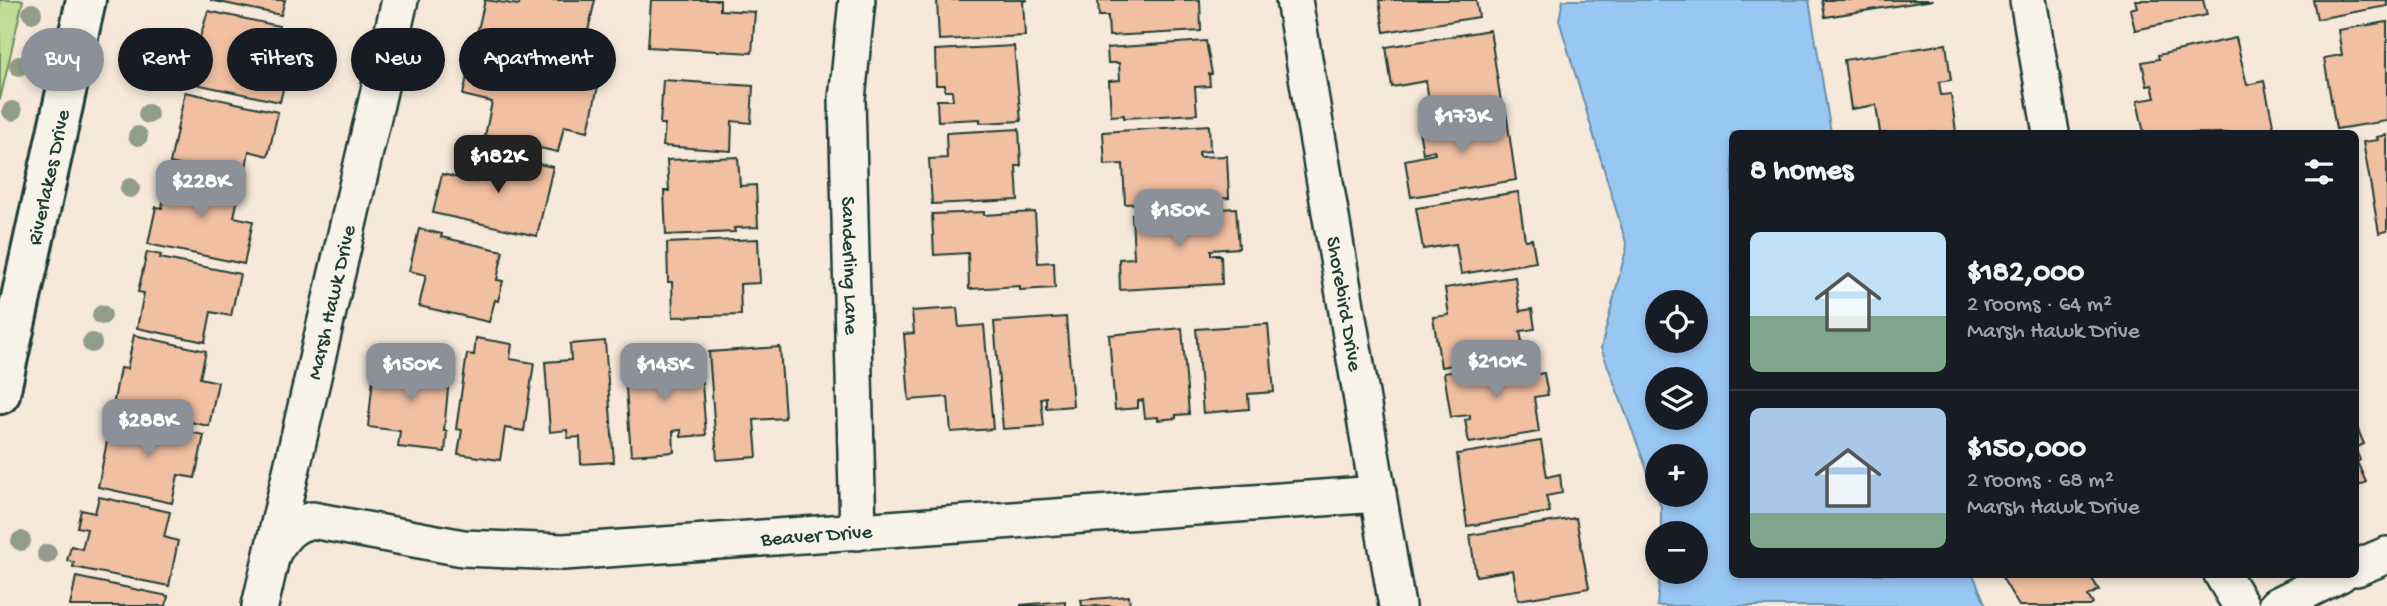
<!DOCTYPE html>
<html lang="en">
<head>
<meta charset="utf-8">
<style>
  :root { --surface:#171b24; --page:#20242c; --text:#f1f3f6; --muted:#9ea1a6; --line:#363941; --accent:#8c9099 }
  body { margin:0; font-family:"Gochi Hand",sans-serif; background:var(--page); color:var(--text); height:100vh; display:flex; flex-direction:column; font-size:26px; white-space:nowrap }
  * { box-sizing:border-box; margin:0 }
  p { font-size:23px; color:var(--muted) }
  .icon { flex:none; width:38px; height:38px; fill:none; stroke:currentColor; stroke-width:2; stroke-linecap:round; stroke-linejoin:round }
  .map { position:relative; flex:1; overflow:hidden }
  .panel { position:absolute; left:1729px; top:130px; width:630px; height:448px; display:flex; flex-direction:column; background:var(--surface); border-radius:10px; box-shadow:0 4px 10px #0003 }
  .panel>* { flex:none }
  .banner { position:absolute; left:21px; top:28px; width:665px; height:63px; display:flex; gap:14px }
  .fabs { position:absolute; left:1645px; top:290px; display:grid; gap:14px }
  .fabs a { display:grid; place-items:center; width:63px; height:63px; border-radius:50%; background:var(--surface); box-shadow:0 4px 10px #0003; font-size:35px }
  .price { position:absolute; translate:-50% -60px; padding:0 16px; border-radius:14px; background:var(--accent); color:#fff; font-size:23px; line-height:46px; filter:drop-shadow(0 2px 4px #0008) }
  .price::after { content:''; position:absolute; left:50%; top:42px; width:21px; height:16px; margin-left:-10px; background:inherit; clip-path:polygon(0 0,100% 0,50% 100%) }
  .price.current { background:#222; color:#fff }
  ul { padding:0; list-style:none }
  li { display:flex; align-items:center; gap:21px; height:175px; padding:0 21px }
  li+li { border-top:2px solid var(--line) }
  li span { display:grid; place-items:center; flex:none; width:196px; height:140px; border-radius:10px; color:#555 }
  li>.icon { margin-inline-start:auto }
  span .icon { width:84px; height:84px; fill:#fffc; stroke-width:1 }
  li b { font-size:30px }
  h2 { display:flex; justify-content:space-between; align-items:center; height:84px; padding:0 21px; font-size:30px }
  .tag { padding:0 24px; border-radius:32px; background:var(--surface); box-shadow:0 4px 10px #0003; font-size:24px; line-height:63px }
  .tag.current { background:var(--accent); color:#fff }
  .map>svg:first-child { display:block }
  .green { fill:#c0de96; stroke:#708e65; stroke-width:2 }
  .water { fill:#99c7f4; stroke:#6890a7; stroke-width:2; fill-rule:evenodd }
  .building { fill:#f1bfa2; stroke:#1f3d34; stroke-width:2 }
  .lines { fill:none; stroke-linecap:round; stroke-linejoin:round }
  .street-casing { stroke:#1f3d34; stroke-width:40 }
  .secondary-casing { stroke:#1f3d34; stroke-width:44 }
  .street { stroke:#f7f3e8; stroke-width:35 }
  .secondary { stroke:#f7f3e8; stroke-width:38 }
  .tree { fill:#919c8a }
  .labels { text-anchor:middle; stroke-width:5; stroke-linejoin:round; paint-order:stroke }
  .street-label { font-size:21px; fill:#1f3d34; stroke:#f7f3e8 }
</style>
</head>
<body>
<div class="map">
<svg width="2387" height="606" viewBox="0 0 2387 606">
  <rect width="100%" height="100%" fill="#f6e9da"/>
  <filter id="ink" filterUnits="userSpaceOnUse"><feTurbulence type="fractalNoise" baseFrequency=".0143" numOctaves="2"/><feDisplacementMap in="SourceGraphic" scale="14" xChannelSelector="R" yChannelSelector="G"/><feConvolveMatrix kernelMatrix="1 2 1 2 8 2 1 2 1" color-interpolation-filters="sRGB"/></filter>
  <g filter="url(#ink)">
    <path class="green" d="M 0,0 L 23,0 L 0,100 Z"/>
    <path class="water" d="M 1563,0 L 1809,0 L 1831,133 L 1732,133 L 1732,574 L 1973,574 L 1986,606 L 1657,606 L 1660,572 L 1696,572 L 1696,534 L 1661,534 L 1661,507 L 1601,348 L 1627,246 L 1559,20 ZM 1657,303 L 1696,303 L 1696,341 L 1657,341 ZM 1657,380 L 1696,380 L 1696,418 L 1657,418 ZM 1657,457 L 1696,457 L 1696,495 L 1657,495 Z"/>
    <path class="building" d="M 210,0 L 285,0 L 281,15 Z
      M 485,0 L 519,5 L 520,0 L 595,0 L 581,62 L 476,38 Z
      M 651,0 L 720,0 L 720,10 L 755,12 L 752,53 L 648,47 Z
      M 937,0 L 1028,0 L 1023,1 L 1025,36 L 939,40 Z
      M 1098,0 L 1200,0 L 1201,31 L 1109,36 L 1108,16 L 1099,16 Z
      M 1379,0 L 1476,0 L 1479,17 L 1384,32 Z
      M 1822,0 L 1933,0 L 1825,17 Z
      M 2135,0 L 2203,0 L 2207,15 L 2135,30 L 2130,9 L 2137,7 Z
      M 2313,0 L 2387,0 L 2387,6 L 2317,19 Z
      M 208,11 L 279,26 L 272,54 L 290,58 L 280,102 L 186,82 L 195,44 L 198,44 Z
      M 2387,22 L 2387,121 L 2336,129 L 2324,58 L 2342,55 L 2338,30 Z
      M 1490,30 L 1501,102 L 1431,113 L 1426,81 L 1392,87 L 1386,47 Z
      M 2236,38 L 2247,85 L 2264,81 L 2274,129 L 2258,133 L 2144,133 L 2137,101 L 2155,98 L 2152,85 L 2147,86 L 2142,62 L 2159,59 L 2158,55 Z
      M 1206,41 L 1212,74 L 1209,74 L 1210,86 L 1195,87 L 1197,114 L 1124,118 L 1124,115 L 1111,116 L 1109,81 L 1120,80 L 1119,63 L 1108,63 L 1107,48 Z
      M 1946,44 L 1951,80 L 1939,82 L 1941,95 L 1951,94 L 1956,132 L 1880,133 L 1876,105 L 1851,109 L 1844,60 Z
      M 1014,46 L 1021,121 L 980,123 L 980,119 L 938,121 L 937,100 L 953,100 L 952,91 L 945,91 L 945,85 L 936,85 L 935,50 Z
      M 471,57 L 598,86 L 588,131 L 564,126 L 558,152 L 485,136 L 492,102 L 463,95 Z
      M 663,80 L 753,86 L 751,123 L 732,121 L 731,151 L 663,146 L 665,124 L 660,124 Z
      M 185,92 L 278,112 L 268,156 L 249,151 L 244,179 L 170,163 Z
      M 1506,112 L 1516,180 L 1411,197 L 1405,160 L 1435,154 L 1434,150 L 1423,153 L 1418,125 Z
      M 1209,125 L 1210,151 L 1199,152 L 1199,157 L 1227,156 L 1229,198 L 1125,204 L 1123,164 L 1105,165 L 1103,132 Z
      M 1019,129 L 1021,166 L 1016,166 L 1018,200 L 932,204 L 929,159 L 947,158 L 946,133 Z
      M 2387,135 L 2387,231 L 2379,233 L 2363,142 L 2378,140 L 2377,137 Z
      M 483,152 L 553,167 L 537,236 L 433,213 L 442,174 L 476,182 Z
      M 738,157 L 740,186 L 756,185 L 758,227 L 734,228 L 735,232 L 666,235 L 664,191 L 669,191 L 667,160 Z
      M 168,173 L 240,188 L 234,217 L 253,221 L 244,264 L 148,244 L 156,207 L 162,208 Z
      M 1518,192 L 1525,240 L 1532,239 L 1536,262 L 1461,274 L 1456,244 L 1423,249 L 1416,208 Z
      M 1236,208 L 1239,248 L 1211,250 L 1211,255 L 1221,255 L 1222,284 L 1120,290 L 1119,259 L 1134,258 L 1132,214 Z
      M 984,212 L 984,215 L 1035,212 L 1038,263 L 1054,262 L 1055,288 L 1020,290 L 1020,286 L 969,289 L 968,253 L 934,255 L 932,214 Z
      M 419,229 L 442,234 L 441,237 L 503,251 L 497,280 L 503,281 L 498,301 L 495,300 L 489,322 L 419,306 L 426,275 L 409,271 Z
      M 758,239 L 760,283 L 740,284 L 741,315 L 673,317 L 672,282 L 668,282 L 667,243 Z
      M 147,252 L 161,255 L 160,258 L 240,274 L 231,316 L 211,312 L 205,342 L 137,328 L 144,293 L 138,292 Z
      M 1515,277 L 1520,311 L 1532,309 L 1535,329 L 1520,331 L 1524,353 L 1441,367 L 1433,317 L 1449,315 L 1445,288 Z
      M 957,308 L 959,327 L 984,325 L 993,429 L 951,432 L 948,397 L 909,400 L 904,334 L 914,333 L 912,311 Z
      M 1066,317 L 1073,406 L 1046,408 L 1046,397 L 1041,398 L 1044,426 L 1003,429 L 994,322 Z
      M 1268,324 L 1274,392 L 1248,394 L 1249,409 L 1203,413 L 1196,329 Z
      M 1182,328 L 1189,414 L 1176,415 L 1176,418 L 1158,420 L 1158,417 L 1145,418 L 1143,400 L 1138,401 L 1138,408 L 1115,410 L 1109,335 Z
      M 134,335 L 206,351 L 200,378 L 218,382 L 209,426 L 113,406 L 120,368 L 127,369 Z
      M 476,338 L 512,344 L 510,359 L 534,363 L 524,431 L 505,428 L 500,460 L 458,454 L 462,430 L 456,429 L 467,354 L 474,355 Z
      M 605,341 L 614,462 L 581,464 L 580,437 L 568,438 L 567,430 L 550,432 L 545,362 L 571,360 L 570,344 Z
      M 780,347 L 785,418 L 754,420 L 757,457 L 717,460 L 709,352 Z
      M 402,357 L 418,359 L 417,365 L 450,368 L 444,431 L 447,431 L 445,452 L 398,447 L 400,431 L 368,427 L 375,358 L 401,361 Z
      M 700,357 L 706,435 L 681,437 L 681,430 L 673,431 L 674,452 L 631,455 L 624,362 Z
      M 1525,360 L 1527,376 L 1544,373 L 1548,395 L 1534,397 L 1539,432 L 1469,443 L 1465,420 L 1470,419 L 1470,415 L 1451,417 L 1444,373 Z
      M 112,416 L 204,435 L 195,478 L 178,475 L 172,503 L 98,487 Z
      M 2356,425 L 2364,444 L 2356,448 Z
      M 1541,441 L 1547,477 L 1560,474 L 1562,493 L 1546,496 L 1550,512 L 1467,526 L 1457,454 Z
      M 2356,450 L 2360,460 L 2357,462 L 2366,482 L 2356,487 Z
      M 99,497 L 170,512 L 164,537 L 178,541 L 169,586 L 73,567 L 74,562 L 67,561 L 71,546 L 82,549 L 87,529 L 77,527 L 81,510 L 95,513 Z
      M 1576,518 L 1589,588 L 1518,600 L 1513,570 L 1476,576 L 1470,535 Z
      M 2000,574 L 2095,574 L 2091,577 L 2099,590 L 2088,596 L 2093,604 L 2090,606 L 2019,606 Z
      M 76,577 L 168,596 L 166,606 L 70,606 Z
      M 1129,596 L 1130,606 L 1082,606 L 1081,600 Z
      M 1065,601 L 1065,606 L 1021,606 L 1021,605 Z"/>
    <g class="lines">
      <defs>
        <g id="street">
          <path id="s1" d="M 857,0 L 847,99 L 858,532"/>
          <path id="s2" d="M 1294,0 L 1397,606"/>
          <path d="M 2028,0 L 2051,133"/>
          <path id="s3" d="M 273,552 C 284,534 291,525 312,520 L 463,548 L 564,552 L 1378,494"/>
          <path d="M 2356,568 L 2387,555"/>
          <path d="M 2222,574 L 2241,606"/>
          <path id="s4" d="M 260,606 L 400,0"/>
          <path d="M 2276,606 L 2340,574"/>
        </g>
        <g id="secondary">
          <path id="s5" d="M 0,394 L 86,0"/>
        </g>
      </defs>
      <use href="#street" class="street-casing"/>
      <use href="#secondary" class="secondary-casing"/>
      <use href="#street" class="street"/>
      <use href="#secondary" class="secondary"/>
    </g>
    <g class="tree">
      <circle cx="32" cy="13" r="10"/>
      <circle cx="19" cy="66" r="10"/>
      <circle cx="12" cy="111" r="10"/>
      <circle cx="148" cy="114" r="10"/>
      <circle cx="138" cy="136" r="10"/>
      <circle cx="130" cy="188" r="10"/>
      <circle cx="102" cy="315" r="10"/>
      <circle cx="92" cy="343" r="10"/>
      <circle cx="21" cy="541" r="10"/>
      <circle cx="47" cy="554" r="10"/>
    </g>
  </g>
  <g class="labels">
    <g class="street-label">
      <text dy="7" stroke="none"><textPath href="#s5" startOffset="222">Riverlakes Drive</textPath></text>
      <text dy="7" stroke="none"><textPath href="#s1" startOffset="266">Sanderling Lane</textPath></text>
      <text dy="7" stroke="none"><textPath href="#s4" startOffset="312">Marsh Hawk Drive</textPath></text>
      <text dy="7" stroke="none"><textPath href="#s2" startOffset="308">Shorebird Drive</textPath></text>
      <text dy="7" stroke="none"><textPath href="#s3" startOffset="560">Beaver Drive</textPath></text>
    </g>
  </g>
</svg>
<div class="fabs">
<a><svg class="icon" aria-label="locate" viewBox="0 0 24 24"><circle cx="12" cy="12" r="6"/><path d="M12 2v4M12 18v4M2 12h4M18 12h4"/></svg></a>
<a><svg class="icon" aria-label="layers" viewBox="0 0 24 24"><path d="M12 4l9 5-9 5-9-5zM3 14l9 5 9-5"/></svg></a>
<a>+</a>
<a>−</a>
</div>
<b class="price" style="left:1462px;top:155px">$173K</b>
<b class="price current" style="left:498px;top:195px">$182K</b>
<b class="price" style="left:201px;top:220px">$228K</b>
<b class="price" style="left:1179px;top:249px">$150K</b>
<b class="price" style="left:1496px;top:400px">$210K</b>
<b class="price" style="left:411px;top:403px">$150K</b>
<b class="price" style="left:664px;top:403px">$145K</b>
<b class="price" style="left:148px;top:459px">$288K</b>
<div class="banner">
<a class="tag current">Buy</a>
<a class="tag">Rent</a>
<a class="tag">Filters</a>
<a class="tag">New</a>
<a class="tag">Apartment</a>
</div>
<section class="panel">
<h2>8 homes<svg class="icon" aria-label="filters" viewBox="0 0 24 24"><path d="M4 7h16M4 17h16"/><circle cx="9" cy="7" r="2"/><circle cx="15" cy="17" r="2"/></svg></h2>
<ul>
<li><span style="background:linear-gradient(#bfe0f5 60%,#7fa58c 0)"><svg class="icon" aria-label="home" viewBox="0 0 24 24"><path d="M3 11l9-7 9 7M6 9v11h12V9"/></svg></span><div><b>$182,000</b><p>2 rooms · 64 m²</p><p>Marsh Hawk Drive</p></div></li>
<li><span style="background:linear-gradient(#a9c7e8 75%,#7fa58c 0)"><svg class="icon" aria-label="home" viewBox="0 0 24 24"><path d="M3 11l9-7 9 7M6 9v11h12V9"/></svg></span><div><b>$150,000</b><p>2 rooms · 68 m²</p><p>Marsh Hawk Drive</p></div></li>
</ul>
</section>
</div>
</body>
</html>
